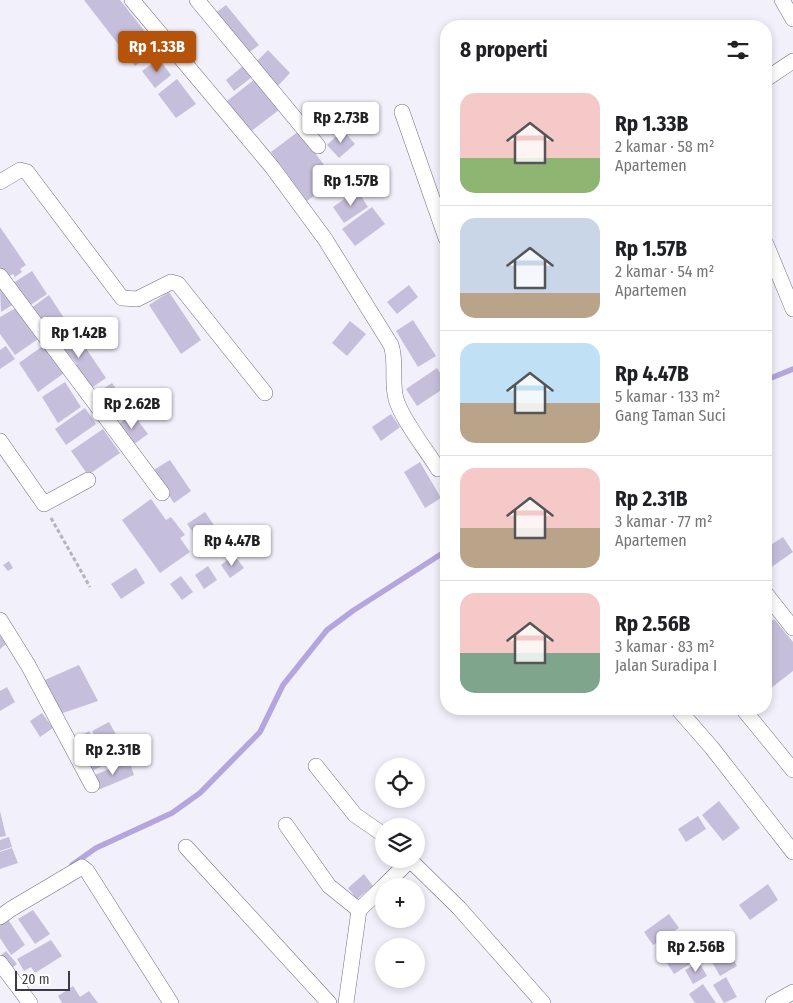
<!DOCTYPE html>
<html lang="id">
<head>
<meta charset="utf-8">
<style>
  :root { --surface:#fff; --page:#f6f6f6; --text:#202124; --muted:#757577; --line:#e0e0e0; --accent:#b45309 }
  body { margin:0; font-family:"Fira Sans Condensed",sans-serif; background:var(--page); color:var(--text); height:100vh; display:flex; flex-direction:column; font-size:19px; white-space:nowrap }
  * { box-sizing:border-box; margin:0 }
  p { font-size:16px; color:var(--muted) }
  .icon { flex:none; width:28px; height:28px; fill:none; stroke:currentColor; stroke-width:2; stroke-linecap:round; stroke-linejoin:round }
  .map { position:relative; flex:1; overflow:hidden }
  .details { position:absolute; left:440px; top:20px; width:332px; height:695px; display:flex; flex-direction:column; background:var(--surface); border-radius:20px; box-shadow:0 2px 8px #0003 }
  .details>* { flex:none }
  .buttons { position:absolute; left:375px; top:758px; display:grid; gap:10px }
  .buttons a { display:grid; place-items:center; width:50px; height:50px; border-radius:50%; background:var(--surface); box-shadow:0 2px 8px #0003; font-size:25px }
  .scale { position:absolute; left:15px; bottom:12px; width:55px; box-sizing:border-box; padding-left:5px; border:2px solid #3d3a45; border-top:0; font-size:14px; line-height:18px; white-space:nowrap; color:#3d3a45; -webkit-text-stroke:4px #fff; paint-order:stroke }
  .price { position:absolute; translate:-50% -42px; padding:0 11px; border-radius:5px; background:#fff; color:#222; font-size:16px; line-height:32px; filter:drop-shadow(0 1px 2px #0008) }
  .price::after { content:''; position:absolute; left:50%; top:30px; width:15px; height:11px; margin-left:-8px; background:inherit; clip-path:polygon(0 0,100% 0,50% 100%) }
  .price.active { background:var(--accent); color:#fff }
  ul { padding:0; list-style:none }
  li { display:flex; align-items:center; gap:15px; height:125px; padding:0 20px }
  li+li { border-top:1px solid var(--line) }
  li span { display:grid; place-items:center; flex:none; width:140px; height:100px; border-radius:15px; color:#555 }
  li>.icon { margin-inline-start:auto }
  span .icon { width:60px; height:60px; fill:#fffc; stroke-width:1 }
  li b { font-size:21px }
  h2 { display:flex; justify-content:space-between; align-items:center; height:60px; padding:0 20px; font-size:21px }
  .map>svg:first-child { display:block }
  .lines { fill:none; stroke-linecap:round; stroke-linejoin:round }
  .stream { stroke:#b4a5de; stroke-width:5.5 }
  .building { fill:#c6bfdb }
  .street-casing { stroke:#736d87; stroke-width:16 }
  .path { stroke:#b5b3be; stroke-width:3; stroke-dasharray:4 2.5; stroke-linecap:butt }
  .street { stroke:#fff; stroke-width:15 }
</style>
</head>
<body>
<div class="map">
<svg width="793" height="1003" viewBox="0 0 793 1003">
  <rect width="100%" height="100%" fill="#f2f0fb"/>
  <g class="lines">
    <path class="stream" d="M 766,380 L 793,369
      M 72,865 L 96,848 L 172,813 L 200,793 L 260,732 L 283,685 L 327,630 L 354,610 L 446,551"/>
  </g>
  <path class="building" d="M 84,0 L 120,0 L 158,48 L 135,66 Z
    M 226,5 L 259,45 L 247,54 L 214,14 Z
    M 268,50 L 290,73 L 276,88 L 253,65 Z
    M 159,59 L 171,75 L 155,88 L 142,71 Z
    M 243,66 L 252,77 L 234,91 L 226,80 Z
    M 177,79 L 196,104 L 176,118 L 158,94 Z
    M 255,79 L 279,110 L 250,132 L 227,101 Z
    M 343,130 L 355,144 L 339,158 L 327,145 Z
    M 299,131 L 335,180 L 307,201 L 271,152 Z
    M 357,190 L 368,207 L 344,223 L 333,207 Z
    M 372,207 L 385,224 L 355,246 L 342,229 Z
    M 0,227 L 26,265 L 20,269 L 22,272 L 15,277 L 13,274 L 6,278 L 0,270 Z
    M 32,271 L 47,294 L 26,308 L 10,285 Z
    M 409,285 L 418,297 L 397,314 L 387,302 Z
    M 2,288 L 14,304 L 1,312 L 0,289 Z
    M 169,292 L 201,340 L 181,354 L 149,305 Z
    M 49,295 L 64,318 L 61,321 L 67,330 L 55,337 L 49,329 L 43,333 L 27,311 Z
    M 16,308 L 38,339 L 15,355 L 0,334 L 0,317 Z
    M 413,320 L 436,356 L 418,367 L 396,331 Z
    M 350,321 L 366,334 L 347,356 L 332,343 Z
    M 72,328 L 106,378 L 87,391 L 71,368 L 77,364 L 71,357 L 65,361 L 52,342 Z
    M 44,345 L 64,373 L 38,392 L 19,363 Z
    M 6,346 L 15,359 L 0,369 L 0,350 Z
    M 437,368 L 446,382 L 446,387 L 417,406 L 406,389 Z
    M 65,382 L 81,407 L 58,423 L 42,397 Z
    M 112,383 L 131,411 L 115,422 L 95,394 Z
    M 85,408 L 96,424 L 66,445 L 55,429 Z
    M 133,414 L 148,434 L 130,447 L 116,426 Z
    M 391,414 L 400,427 L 381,441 L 372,427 Z
    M 103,429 L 120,453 L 88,475 L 71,451 Z
    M 170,460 L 191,491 L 174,503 L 152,471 Z
    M 420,462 L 441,498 L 425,508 L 404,472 Z
    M 766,491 L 772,500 L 766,503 Z
    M 151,499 L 166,520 L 171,517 L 185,535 L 180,538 L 190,552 L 160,573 L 122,520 Z
    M 205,512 L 220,534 L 203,546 L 187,524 Z
    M 783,537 L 793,552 L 766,571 L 766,548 Z
    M 234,555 L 244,568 L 230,578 L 221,565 Z
    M 9,561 L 13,568 L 8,571 L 3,565 Z
    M 208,566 L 217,580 L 204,589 L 195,575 Z
    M 136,568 L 145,583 L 121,599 L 111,584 Z
    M 181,576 L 193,592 L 182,600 L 170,584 Z
    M 774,619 L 793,642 L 793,671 L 766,692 L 766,625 Z
    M 0,636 L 6,644 L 0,649 Z
    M 79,665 L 98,701 L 57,715 L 38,683 Z
    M 7,687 L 15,702 L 0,711 L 0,691 Z
    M 42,713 L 53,728 L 40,737 L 30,721 Z
    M 109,722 L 118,738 L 100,747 L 92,731 Z
    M 89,731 L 98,749 L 88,754 L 79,737 Z
    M 121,743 L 127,759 L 105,766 L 99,750 Z
    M 97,754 L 102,766 L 88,773 L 82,760 Z
    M 129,761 L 134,775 L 98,790 L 92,776 Z
    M 719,801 L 740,828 L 723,841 L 702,815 Z
    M 0,811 L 6,836 L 0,837 Z
    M 698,816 L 706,829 L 686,842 L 678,829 Z
    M 9,837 L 12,847 L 0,851 L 0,840 Z
    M 12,848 L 18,863 L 0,869 L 0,852 Z
    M 364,874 L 373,886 L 357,899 L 348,888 Z
    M 768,884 L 778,900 L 750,920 L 739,905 Z
    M 33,910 L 50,934 L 35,944 L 18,919 Z
    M 669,914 L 679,928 L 653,945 L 644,932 Z
    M 7,918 L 25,945 L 11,955 L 0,938 L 0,923 Z
    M 51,940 L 62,956 L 35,973 L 31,967 L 24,971 L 17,959 Z
    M 686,947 L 695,961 L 674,974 L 665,960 Z
    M 6,951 L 17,964 L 8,971 L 0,956 Z
    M 729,952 L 737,966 L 720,976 L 712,962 Z
    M 699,962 L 707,976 L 693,984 L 685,970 Z
    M 726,977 L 737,997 L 724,1003 L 713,985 Z
    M 703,984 L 716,1003 L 695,1003 L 689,994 Z
    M 73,986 L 80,997 L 89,991 L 98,1003 L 62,1003 L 58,996 Z"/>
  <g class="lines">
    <defs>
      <path id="street" d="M 132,0 L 272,167 L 325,239 L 391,345 C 397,362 391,380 396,399 C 401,418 427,451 438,469
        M 197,0 L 318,146
        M 782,0 L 793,19
        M 766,79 L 793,61
        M 402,112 L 446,238
        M 0,182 L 20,170 L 27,172 L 122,298 L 137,299 L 171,282 L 178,284 L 265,393
        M 766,244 L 793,309
        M 0,276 L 162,493
        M 0,441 L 44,504 L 88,480
        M 766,594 L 793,628
        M 0,620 L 28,665 L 92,785
        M 678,709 L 712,748 L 793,852
        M 743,709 L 793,770
        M 316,766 L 355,815 L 384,835
        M 286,825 L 329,886 L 359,910
        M 186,847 L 329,1003
        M 409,859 L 459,908 L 543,1003
        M 384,886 L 410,860
        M 0,917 L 11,909 L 82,867 L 87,871 L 171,1003
        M 0,963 L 30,1003
        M 346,1003 L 359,910 L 384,886
        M 773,1003 L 793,992"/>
    </defs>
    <use href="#street" class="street-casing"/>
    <path class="path" d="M 51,518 L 90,587"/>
    <use href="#street" class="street"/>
  </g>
</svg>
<div class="buttons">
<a><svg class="icon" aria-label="locate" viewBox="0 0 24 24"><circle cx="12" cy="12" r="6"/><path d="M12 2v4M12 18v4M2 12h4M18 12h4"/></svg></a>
<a><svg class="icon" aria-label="layers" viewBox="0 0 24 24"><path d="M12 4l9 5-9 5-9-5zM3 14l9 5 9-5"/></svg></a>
<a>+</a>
<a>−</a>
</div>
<div class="scale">20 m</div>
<b class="price active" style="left:157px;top:73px">Rp 1.33B</b>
<b class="price" style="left:341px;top:144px">Rp 2.73B</b>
<b class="price" style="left:351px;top:207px">Rp 1.57B</b>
<b class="price" style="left:79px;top:359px">Rp 1.42B</b>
<b class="price" style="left:132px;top:430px">Rp 2.62B</b>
<b class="price" style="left:232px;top:567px">Rp 4.47B</b>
<b class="price" style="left:113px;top:776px">Rp 2.31B</b>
<b class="price" style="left:696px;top:973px">Rp 2.56B</b>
<section class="details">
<h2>8 properti<svg class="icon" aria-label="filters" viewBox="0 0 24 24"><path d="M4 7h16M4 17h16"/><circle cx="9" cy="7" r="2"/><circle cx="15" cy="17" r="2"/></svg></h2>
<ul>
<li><span style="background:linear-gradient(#f6c9c9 65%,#8fb573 0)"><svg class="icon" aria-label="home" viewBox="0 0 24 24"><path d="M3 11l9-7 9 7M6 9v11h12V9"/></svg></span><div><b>Rp 1.33B</b><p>2 kamar · 58 m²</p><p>Apartemen</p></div></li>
<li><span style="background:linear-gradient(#c9d6e8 75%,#b9a48a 0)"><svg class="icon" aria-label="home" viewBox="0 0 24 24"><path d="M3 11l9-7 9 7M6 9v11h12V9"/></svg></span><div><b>Rp 1.57B</b><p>2 kamar · 54 m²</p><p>Apartemen</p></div></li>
<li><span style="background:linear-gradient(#bfe0f5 60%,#b9a48a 0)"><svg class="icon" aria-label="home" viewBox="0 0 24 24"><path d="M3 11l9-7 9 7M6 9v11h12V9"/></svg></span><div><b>Rp 4.47B</b><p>5 kamar · 133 m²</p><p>Gang Taman Suci</p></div></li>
<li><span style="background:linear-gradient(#f6c9c9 60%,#b9a48a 0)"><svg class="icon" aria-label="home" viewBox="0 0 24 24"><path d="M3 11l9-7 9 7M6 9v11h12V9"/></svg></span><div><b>Rp 2.31B</b><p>3 kamar · 77 m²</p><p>Apartemen</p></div></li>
<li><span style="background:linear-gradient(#f6c9c9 60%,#7fa58c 0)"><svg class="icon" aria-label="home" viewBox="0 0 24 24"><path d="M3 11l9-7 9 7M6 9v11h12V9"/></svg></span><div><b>Rp 2.56B</b><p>3 kamar · 83 m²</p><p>Jalan Suradipa I</p></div></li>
</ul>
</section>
</div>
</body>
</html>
